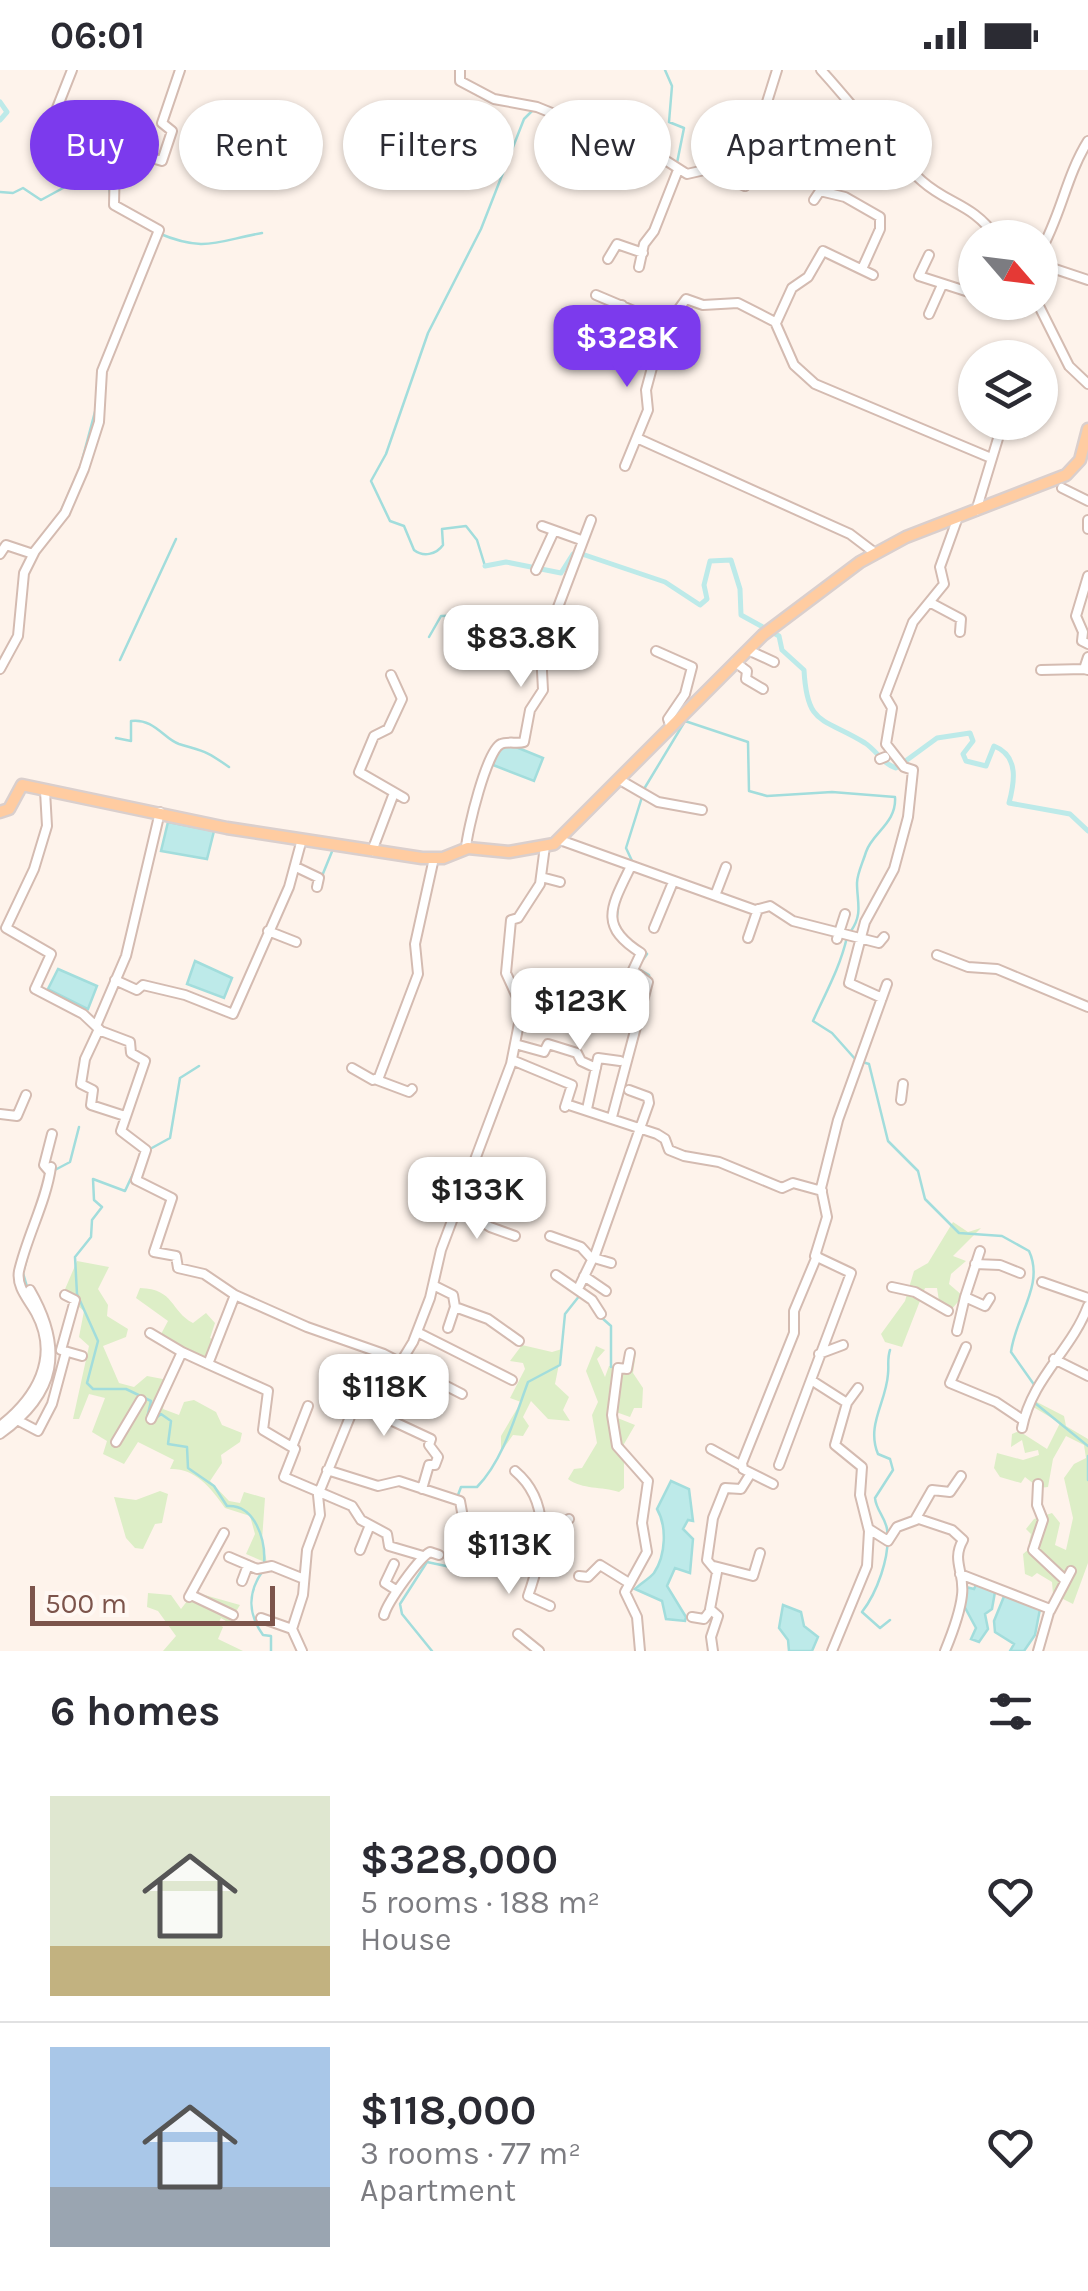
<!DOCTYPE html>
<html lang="en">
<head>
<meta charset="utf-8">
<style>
  :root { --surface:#fff; --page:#f7f7f7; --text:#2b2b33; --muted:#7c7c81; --line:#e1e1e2; --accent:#7c3aed }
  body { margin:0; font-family:Karla,sans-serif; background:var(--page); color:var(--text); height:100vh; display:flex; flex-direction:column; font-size:38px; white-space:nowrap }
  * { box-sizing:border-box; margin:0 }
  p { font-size:32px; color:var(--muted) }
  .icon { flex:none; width:55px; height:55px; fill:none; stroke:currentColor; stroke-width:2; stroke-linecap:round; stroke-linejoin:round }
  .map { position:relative; height:1581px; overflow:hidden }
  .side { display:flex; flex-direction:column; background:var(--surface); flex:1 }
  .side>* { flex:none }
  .top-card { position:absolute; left:30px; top:30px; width:1030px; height:90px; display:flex; gap:20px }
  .needle { width:65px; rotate:118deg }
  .tools { position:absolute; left:958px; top:150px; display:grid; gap:20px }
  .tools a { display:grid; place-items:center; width:100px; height:100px; border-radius:50%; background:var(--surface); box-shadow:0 2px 8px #0004; font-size:50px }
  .scale { position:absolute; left:30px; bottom:25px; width:245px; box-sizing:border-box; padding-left:10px; border:5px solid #7c544b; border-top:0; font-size:28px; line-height:35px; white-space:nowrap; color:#7c544b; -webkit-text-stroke:8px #fff8f3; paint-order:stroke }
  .price { position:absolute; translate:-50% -85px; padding:0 22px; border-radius:20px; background:#fff; color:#222; font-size:32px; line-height:65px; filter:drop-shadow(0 2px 5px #0008) }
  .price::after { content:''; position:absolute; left:50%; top:60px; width:30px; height:22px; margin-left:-15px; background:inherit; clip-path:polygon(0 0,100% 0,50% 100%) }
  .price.current { background:var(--accent); color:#fff }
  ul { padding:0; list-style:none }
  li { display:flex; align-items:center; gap:30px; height:250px; padding:0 50px }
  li+li { border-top:2px solid var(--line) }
  li span { display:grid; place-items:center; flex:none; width:280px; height:200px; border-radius:0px; color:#555 }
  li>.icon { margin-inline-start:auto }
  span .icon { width:120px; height:120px; fill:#fffc; stroke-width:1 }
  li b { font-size:42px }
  h2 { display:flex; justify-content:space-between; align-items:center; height:120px; padding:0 50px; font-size:42px }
  .pill { padding:0 35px; border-radius:45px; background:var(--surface); box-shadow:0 2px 8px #0004; font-size:35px; line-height:90px }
  .pill.current { background:var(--accent); color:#fff }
  .status { display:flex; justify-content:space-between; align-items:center; height:70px; padding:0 50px; background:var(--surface); direction:ltr }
  .status svg { height:28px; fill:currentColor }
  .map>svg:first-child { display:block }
  .green { fill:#ddeec7 }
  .water { fill:#bdeae9; stroke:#a2dddc; stroke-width:2.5 }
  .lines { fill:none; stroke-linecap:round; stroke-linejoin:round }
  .stream { stroke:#a2dddc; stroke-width:2.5 }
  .canal { stroke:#bdeae9; stroke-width:5 }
  .minor-casing { stroke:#d4bbb1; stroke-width:12 }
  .major-casing { stroke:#dacfcd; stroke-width:15 }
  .minor { stroke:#fff; stroke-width:8 }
  .major { stroke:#ffcca1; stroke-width:10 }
</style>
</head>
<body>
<div class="status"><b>06:01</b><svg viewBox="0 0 49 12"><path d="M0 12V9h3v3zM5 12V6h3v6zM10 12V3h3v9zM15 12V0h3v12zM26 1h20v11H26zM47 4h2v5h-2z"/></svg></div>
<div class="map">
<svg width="1088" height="1581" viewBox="0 0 1088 1581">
  <rect width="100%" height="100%" fill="#fef3eb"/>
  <path class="green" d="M 953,1152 L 968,1162 L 981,1158 L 953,1186 L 966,1191 L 951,1204 L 949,1214 L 963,1226 L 951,1240 L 939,1231 L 937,1218 L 925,1218 L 902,1277 L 885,1272 L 881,1264 L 905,1231 L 914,1201 L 928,1193 Z
    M 77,1191 L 109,1197 L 98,1219 L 108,1235 L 107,1246 L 128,1259 L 126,1267 L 103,1276 L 119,1313 L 134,1317 L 147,1306 L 168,1310 L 163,1339 L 179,1345 L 184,1332 L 194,1330 L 216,1342 L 222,1355 L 242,1363 L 240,1372 L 221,1385 L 222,1393 L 210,1411 L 229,1431 L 240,1433 L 244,1422 L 265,1428 L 262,1470 L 267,1493 L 246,1484 L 255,1464 L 250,1446 L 225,1438 C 210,1416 194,1398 170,1399 L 174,1390 L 138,1372 L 124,1394 L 103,1384 L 107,1371 L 92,1362 L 105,1328 L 89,1324 L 79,1349 L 73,1349 L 89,1276 L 79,1267 L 84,1241 L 63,1224 Z
    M 140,1218 C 175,1219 170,1241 193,1253 L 206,1243 L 215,1253 L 210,1268 L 215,1270 L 205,1286 L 194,1285 L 160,1266 L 168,1251 L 136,1228 Z
    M 522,1275 L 552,1282 L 562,1279 L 555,1314 L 569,1327 L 563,1340 L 570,1351 L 548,1349 L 531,1331 L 523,1347 L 529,1356 L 523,1366 L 513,1365 L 501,1382 L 501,1366 L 521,1332 L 510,1328 L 525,1299 L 523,1293 L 510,1291 Z
    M 596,1276 L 605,1280 L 597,1289 L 605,1307 L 609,1296 L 625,1295 L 628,1279 L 636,1283 L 633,1303 L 643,1318 L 642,1338 L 634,1338 L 630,1347 L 616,1342 L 615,1347 L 635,1355 L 624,1374 L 624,1418 L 619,1422 C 601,1416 583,1420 568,1409 L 574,1399 L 582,1398 L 597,1373 L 592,1345 L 598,1332 L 586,1301 Z
    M 1033,1330 L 1064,1346 L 1066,1356 L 1088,1369 L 1088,1493 L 1073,1534 L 1053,1524 L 1052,1512 L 1037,1503 L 1032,1507 L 1025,1504 L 1023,1484 L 1035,1474 L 1029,1472 L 1031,1464 L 1026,1459 L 1034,1449 L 1052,1443 L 1060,1453 L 1055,1475 L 1066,1480 L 1073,1448 L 1064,1408 L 1074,1394 L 1086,1388 L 1084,1375 L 1066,1366 L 1053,1389 L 1048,1417 L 1039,1418 L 1025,1407 L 1021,1413 L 1000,1407 L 994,1398 L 997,1383 L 1023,1390 L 1039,1385 L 1038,1380 L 1025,1383 L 1022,1370 L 1011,1377 L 1012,1364 L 1019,1361 L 1047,1379 L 1060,1353 L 1030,1335 Z
    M 160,1421 L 168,1424 L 162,1453 L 155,1454 L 143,1479 L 135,1478 L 126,1468 L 114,1427 L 136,1430 Z
    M 194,1522 L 240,1535 L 229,1553 L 221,1548 L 218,1554 L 223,1557 L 218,1569 L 243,1581 L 163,1581 L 176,1566 L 158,1541 L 147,1537 L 148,1523 L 171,1525 L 181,1539 Z"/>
  <path class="water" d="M 511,675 L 543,688 L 534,711 L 493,695 L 498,679 Z
    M 168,752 L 214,761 L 207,789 L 161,781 Z
    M 195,891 L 232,908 L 224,928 L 187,914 Z
    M 58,899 L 97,916 L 88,939 L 48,919 Z
    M 671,1411 L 689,1419 L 693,1451 L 688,1450 L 683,1459 L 693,1469 L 690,1503 L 675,1498 L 667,1516 L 686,1547 L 685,1551 L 666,1549 L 662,1531 L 635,1519 C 641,1513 649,1509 654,1503 C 666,1485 667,1456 657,1439 Z
    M 964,1508 L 995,1522 L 992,1539 L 985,1544 L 988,1559 L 979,1572 L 971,1569 L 976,1558 L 962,1532 L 966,1517 L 974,1519 L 976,1515 Z
    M 1005,1524 L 1040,1539 L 1035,1565 L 1024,1581 L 1010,1581 L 1014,1574 L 995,1562 L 994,1551 Z
    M 783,1535 L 801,1542 L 804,1556 L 818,1567 L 812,1581 L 789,1581 L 788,1570 L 779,1558 Z"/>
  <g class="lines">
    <path class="stream" d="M 665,0 L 672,16 L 669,52 L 684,58 L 677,93
      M 0,122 L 13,123 L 23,118 L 41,130 L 98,99 L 108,110 L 112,138 L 134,150
      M 158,163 C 205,183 217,171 262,163
      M 132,218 L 143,188
      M 99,305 L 106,280
      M 60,443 L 80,398 L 96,338
      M 485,496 L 477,470 L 466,456 L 442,459 L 443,475 C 436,485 423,487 414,480 L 404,456 L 390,451 L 371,411 L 386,384 L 428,263 L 481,159 L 524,49 L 534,39 L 599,72 L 668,96
      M 429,567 L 441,546 L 476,545
      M 120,590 L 176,469
      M 116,668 L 131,671 L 131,651 C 154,648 164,669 179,674 C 205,682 205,680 229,697
      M 644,719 L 685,651 L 748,672 L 749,721 L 767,726 L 832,722 L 895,727 C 897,753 872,763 866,782 C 863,792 857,804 857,813 C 857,832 863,844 851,861
      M 633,793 L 626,778 L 642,727
      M 322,806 L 333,779
      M 616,855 L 618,838
      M 847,867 C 840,898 825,924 813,951 L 832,963 L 856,990 L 869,994 L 888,1071 L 918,1101 L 925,1129 L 959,1163 L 1002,1166 L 1029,1181 C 1045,1215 1015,1247 1011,1282 L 1035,1316
      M 642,879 L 647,884 L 637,898 L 649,905 L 650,912
      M 150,1079 L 170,1068 L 180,1008 L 199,996
      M 138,1093 L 125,1121 L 93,1109 L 94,1130 L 102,1137 L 92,1150 L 91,1167 L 75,1187 L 77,1224 L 98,1271 L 87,1313 L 93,1319 L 126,1319 L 151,1331 L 147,1348
      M 53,1101 L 70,1092 L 79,1057
      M 28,1220 L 23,1203 L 33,1166
      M 602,1248 L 611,1256 L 611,1297
      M 890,1280 C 887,1289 889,1295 888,1304 C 886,1333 866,1355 878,1384 L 890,1389 L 893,1400 L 875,1428 C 876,1440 885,1447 887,1459 C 891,1487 876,1524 862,1542 L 880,1558 L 890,1550
      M 1035,1333 L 1088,1376
      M 156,1348 L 161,1344 L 171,1351 L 168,1374 L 187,1377 L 188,1398 L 214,1416 L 227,1436 C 255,1434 266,1470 264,1494
      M 1088,1386 L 1088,1410
      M 458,1425 L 461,1417 L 477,1417 C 503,1391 516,1344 528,1312 L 560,1295 L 565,1244 L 580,1225
      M 262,1502 C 247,1524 248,1544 263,1565 L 271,1566 L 271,1581
      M 432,1581 L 402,1544 L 400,1534 L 427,1492 L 460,1499 L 467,1492 L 459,1443"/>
    <path class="canal" d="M 0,32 L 7,42 L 0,50
      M 485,496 L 506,492 L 561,503 L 573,484 L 579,483 L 665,512 L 700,535 L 707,529 L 704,515 L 710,491 L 731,490 L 740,519 L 741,545 L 779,566 L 782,580 L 804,600 C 807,657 823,647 865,673 C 877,681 883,694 896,698 L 937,668 L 970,663 L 973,671 L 963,684 L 966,691 L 986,696 L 994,676 C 1020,686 1014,714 1009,733 L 1070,744 L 1088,761"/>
    <defs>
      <path id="minor" d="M 72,0 L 57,38 L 95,54 L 93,75 L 116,87
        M 460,0 L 460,11 L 494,29 L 537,37 L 579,54 L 665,90 L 687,104 L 709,99 L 745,116
        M 821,0 C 855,37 884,78 922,111 C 949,135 972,133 997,168
        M 709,99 L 733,50 L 762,48 L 777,0
        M 814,130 L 820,121 L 845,127 L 880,147 L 880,159 L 862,199
        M 1040,182 C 1061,146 1066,106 1088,71
        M 929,185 L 919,206 L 975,224
        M 608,189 L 617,174 L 643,183
        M 1040,194 L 1088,210
        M 639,197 L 644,174 L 654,161 L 678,100
        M 596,225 L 667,255 L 686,229 L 703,235 L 738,233 L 775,252 L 794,295 L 815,314 L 991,388
        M 1037,232 L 1069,296 L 1088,314
        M 929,244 L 942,215
        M 618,250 L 622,235
        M 776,253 L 792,218 L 808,207 L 823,181 L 873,205
        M 1014,288 L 1015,279
        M 639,369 L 850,464 L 875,483
        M 625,396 L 648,340 L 646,320 L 664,253
        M 1062,418 L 1088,431
        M 976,441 L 1003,352
        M 1088,450 L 1088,459
        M 542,456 L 581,470
        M 0,484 L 6,475 L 33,484
        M 536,500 L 554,461
        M 1088,506 L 1076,546 L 1083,562 L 1082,571 L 1088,574
        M 931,533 L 961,549 L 960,562
        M 748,580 L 774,592
        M 656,581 L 692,597 L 685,624 L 668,649 L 670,655
        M 1088,587 L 1084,599 L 1088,600
        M 735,592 L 747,601 L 746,609 L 763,619
        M 0,599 L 18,566 L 24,503 L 35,481 L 65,443 L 84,399 L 99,352 L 102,301 L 159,160 L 114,135 L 115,91 L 121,79 L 162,91 L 172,61 L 162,53 L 180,0
        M 1041,600 L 1084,599
        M 391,605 L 402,629 L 388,659 L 374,666 L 359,702 L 404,728
        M 880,689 L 885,687
        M 620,710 L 658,732 L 702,740
        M 45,721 L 47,756 L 34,799 L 6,858 L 51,884 L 35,919 L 83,944 L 101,961 L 130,972 L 131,983 L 145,991 L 121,1061 L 146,1080 L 136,1110 L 172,1128 L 154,1182 L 176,1186 L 178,1198 L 204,1204 L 235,1225 L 307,1257 L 384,1284 L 462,1324
        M 560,770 L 755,840 L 770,836 L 793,851 L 879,873 L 884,867
        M 466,778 C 467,761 487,679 501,674 C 507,671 518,674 524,672 L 530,640 L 543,620 L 541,582 L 591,450
        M 372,781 L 394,723
        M 296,797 L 319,808 L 317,817
        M 541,807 L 560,812
        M 716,823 L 726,797
        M 654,858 L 673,812
        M 268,861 L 296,872
        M 748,868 L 758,839
        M 837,869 L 845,844
        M 937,885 L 968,897 L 997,899 L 1088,937
        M 115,910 L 137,920 L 143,915 L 185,925 L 233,944 L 289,817 L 302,769
        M 882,928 L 849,913 L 865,852 L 894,799 L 908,747 L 913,700 L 904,697 L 886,674 L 892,638 L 885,626 L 913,552 L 944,514 L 940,497 L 958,447
        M 96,956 L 126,886 L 160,742
        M 99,959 L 85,989 L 81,1014 L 93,1020 L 91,1035 L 125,1046
        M 515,974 L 544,982 L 548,974 L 577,983 L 581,991 L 596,998
        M 512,990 L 572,1015 L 565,1037
        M 352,998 L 373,1010 L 379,1007 L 418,904 L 415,874 L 434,788
        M 377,1010 L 409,1022 L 412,1019
        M 901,1030 L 903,1014
        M 566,1034 L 657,1064 L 665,1069 L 669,1080 L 684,1086 L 719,1092 L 782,1118 L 793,1113 L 822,1121
        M 587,1039 L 598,988 L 620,991
        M 0,1044 L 17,1046 L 26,1025
        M 612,1047 L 648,912 L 633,900 L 641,883 C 598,856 611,837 631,796
        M 50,1102 L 44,1095 L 52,1064
        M 459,1137 L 490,1157 L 515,1166
        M 550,1166 L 581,1177 L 591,1188
        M 611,1193 L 594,1188 L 649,1033 L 648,1027 L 629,1020
        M 975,1194 L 1000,1195 L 1020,1203
        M 556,1205 L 592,1230 L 601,1244
        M 584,1206 L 606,1221
        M 1042,1212 L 1088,1228
        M 433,1215 L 453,1225 L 455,1237 L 488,1249 L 519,1271
        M 892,1217 L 915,1222 L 948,1241
        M 578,1219 L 593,1188
        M 65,1225 L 75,1230 L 61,1280 L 82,1286
        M 965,1227 L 980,1181
        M 448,1258 L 455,1237
        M 957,1261 L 965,1227 L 985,1236 L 990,1228
        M 417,1262 L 512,1310
        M 150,1263 L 182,1282
        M 966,1277 L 950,1313 L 996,1332 L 1023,1350
        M 630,1283 L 627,1299 L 618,1298 L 612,1345 L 617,1376 L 648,1411 L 642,1453 L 647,1482 L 625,1522 L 637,1547 L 640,1581
        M 819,1284 L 843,1275
        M 1054,1289 L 1088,1306
        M 208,1294 L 268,1321 L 263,1360 L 295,1379 L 284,1407 L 352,1436 L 361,1450 L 387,1464 L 389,1476 L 423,1486
        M 811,1310 L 847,1333
        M 371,1341 L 431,1369 L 429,1375 L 438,1387 L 435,1395 L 429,1395 L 422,1419
        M 151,1349 L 182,1282 L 208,1294 L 235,1225
        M 17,1350 L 38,1361 L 52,1334 L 66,1282
        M 0,1356 C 36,1328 60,1288 36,1243 C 29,1230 16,1217 19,1201 C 27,1166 46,1132 51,1097
        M 1022,1358 C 1032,1308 1071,1281 1088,1236
        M 0,1364 C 57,1323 64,1279 30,1220
        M 116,1372 L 141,1330
        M 292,1377 L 308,1336
        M 711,1379 L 742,1396
        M 779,1395 L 851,1203 L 815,1186 L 827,1147 L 821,1118 L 838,1050 L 887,914
        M 327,1400 L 378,1416 L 399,1411 L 460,1431 L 466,1464 L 539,1485
        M 515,1401 C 553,1433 543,1484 528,1526 L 550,1536
        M 773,1414 L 743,1399 L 742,1393 L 794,1263 L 794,1241 L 817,1186
        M 1038,1414 L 1037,1435 L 1043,1450 L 1033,1480 L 1065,1510
        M 869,1459 L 888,1471 L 897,1457 L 916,1450
        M 540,1470 L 555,1473 L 560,1456 L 569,1449
        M 360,1480 L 370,1455
        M 229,1487 L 257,1499 L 272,1496 L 304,1509
        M 394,1494 L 385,1513 L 396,1520
        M 714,1496 L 753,1506 L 760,1483
        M 960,1504 L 1050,1539 L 1038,1581
        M 579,1506 L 588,1507 L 600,1495 L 629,1513
        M 242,1511 L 248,1495
        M 191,1525 L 233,1545
        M 189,1527 L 224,1463
        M 1050,1541 L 1071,1501
        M 384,1545 C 388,1531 419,1488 430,1482 L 439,1485
        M 692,1547 L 704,1549 L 710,1541
        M 261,1548 L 292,1559
        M 518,1564 L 539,1581
        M 302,1581 L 292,1559 L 303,1525 L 307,1480 L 320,1445 L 318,1425 L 352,1342 L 371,1341 L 413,1272 L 430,1228 L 441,1180 L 511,994 L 522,938 L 506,903 L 511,850 L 518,848 L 540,814 L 545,776
        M 713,1581 L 711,1567 L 718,1546 L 710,1539 L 717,1502 L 707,1490 L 713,1448 L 725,1418 L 741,1419 L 751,1403
        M 832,1581 L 867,1496 L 869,1461 L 860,1425 L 862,1397 L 835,1375 L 847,1333 L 858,1318
        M 945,1581 C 952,1564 960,1544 962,1525 C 965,1502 951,1491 963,1470 L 952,1460 L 916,1448 L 932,1420 L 950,1422 L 961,1406"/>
      <path id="major" d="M 0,742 L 9,739 L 22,715 L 227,758 L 422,788 L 443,788 L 468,778 L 509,782 L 554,774 L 763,565 L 860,492 L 906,467 L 1066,405 L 1080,390 L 1088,359"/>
    </defs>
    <use href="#minor" class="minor-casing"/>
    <use href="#major" class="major-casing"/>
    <use href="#minor" class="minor"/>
    <use href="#major" class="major"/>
  </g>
</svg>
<div class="tools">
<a><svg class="needle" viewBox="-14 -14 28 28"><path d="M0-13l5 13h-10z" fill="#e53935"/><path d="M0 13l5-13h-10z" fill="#7c7c81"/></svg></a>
<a><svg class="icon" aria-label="layers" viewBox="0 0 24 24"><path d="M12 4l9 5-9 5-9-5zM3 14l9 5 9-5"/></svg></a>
</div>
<div class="scale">500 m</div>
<b class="price current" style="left:627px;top:320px">$328K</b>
<b class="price" style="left:521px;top:620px">$83.8K</b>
<b class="price" style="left:580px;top:983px">$123K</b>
<b class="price" style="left:477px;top:1172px">$133K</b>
<b class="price" style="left:384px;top:1369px">$118K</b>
<b class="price" style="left:509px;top:1527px">$113K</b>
<div class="top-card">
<a class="pill current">Buy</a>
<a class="pill">Rent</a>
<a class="pill">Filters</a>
<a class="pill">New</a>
<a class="pill">Apartment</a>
</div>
</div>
<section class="side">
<h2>6 homes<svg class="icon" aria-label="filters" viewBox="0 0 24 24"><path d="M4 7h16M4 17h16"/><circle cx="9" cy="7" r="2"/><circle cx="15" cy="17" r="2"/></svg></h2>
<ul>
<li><span style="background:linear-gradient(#dfe7d0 75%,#c2b280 0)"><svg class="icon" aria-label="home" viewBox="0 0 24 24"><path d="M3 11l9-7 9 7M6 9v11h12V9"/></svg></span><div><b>$328,000</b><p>5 rooms · 188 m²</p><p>House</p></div><svg class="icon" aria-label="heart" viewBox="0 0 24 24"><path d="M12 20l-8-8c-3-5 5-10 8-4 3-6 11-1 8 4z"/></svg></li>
<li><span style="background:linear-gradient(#a9c7e8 70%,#9aa5b1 0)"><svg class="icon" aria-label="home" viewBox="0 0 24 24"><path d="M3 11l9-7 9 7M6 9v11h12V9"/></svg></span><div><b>$118,000</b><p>3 rooms · 77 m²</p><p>Apartment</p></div><svg class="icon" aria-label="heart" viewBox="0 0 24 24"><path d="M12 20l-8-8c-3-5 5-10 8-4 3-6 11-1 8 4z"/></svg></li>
</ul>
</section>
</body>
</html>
